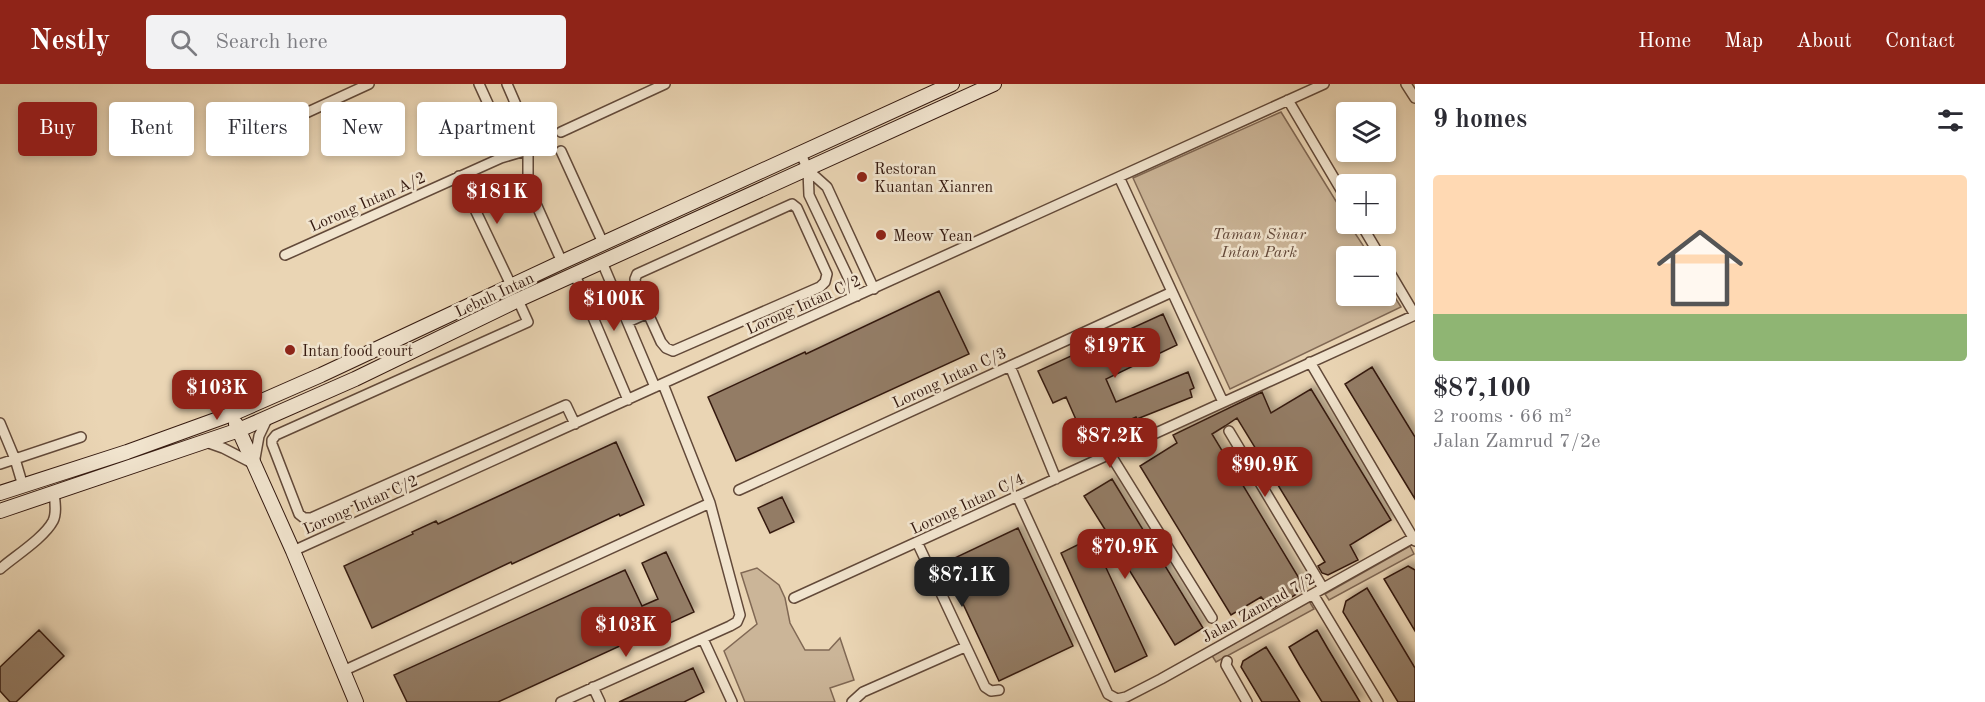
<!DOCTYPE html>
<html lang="en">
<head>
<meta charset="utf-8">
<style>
  :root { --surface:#fff; --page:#f2f2f3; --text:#2b2b33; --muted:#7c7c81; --accent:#8f2418 }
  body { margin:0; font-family:"Old Standard TT",serif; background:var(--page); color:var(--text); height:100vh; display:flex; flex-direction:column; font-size:22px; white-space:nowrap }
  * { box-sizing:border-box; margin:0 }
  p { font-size:20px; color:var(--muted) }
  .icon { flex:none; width:33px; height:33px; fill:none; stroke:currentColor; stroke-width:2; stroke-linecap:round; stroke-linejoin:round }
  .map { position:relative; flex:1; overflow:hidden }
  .side { display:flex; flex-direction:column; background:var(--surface); width:570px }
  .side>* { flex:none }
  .guide { position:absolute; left:18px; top:18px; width:570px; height:54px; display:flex; gap:12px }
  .tools { position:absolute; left:1336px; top:18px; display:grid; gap:12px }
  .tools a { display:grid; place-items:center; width:60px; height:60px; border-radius:6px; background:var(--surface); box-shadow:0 3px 9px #0003; font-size:30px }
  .price { position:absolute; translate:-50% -51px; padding:0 14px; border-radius:12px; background:var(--accent); color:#fff; font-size:20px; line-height:39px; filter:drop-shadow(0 2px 3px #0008) }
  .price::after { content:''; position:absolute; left:50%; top:36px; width:18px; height:14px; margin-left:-9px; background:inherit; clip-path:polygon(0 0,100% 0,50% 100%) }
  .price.selected { background:#222; color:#fff }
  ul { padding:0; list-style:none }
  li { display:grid; align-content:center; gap:12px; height:318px; padding:0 18px }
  li span { display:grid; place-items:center; height:186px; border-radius:6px; color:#555 }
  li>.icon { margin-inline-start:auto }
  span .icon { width:108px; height:108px; fill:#fffc; stroke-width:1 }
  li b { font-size:26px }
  h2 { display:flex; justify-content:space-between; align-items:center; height:72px; padding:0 18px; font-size:26px }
  .pill { padding:0 21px; border-radius:6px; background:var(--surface); box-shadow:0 3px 9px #0003; font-size:21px; line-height:54px }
  .pill.selected { background:var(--accent); color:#fff }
  header { display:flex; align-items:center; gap:36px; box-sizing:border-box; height:84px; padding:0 30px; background:var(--accent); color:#fff }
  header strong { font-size:28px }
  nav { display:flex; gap:33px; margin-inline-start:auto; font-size:21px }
  .search { width:420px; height:54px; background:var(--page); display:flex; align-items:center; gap:15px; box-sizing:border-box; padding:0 21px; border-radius:6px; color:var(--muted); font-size:22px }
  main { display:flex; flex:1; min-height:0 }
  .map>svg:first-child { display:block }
  .green { fill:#cbb598; stroke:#806854; stroke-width:1.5 }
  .building { fill:#937b65; stroke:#351a10; stroke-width:1.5; filter:url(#shadow) }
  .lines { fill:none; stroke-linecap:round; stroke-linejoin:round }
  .street-casing { stroke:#624939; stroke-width:12 }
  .secondary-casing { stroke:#351a10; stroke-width:16 }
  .street { stroke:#f1e4ce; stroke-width:9 }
  .secondary { stroke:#f1e4ce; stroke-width:14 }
  .poi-dot { fill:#8f2418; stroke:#f1e4ce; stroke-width:2 }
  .labels { text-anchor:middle; stroke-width:5; stroke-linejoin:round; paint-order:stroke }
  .poi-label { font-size:16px; fill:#351a10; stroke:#f1e4ce; text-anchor:start }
  .street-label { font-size:16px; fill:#351a10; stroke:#f1e4ce }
  .park-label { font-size:16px; font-style:italic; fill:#624839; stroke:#f1e4ce }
</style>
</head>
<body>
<header>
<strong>Nestly</strong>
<div class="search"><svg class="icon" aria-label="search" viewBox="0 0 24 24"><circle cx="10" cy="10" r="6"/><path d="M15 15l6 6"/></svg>Search here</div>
<nav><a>Home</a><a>Map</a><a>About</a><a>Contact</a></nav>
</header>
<main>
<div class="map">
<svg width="1415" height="618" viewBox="0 0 1415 618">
  <defs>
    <filter id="shadow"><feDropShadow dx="4.5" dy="-4.5" stdDeviation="3" flood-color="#0004"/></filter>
  </defs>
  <rect width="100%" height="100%" fill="#ead5b4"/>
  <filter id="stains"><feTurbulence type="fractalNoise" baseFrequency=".00333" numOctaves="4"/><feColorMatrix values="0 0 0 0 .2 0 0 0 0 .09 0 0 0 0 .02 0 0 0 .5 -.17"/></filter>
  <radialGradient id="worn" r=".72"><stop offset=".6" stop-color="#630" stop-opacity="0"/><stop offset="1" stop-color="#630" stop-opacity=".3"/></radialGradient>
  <path class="green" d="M 1281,28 L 1347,135 L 1347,140 L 1349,140 L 1370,172 L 1347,172 L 1347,212 L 1386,212 L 1386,199 L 1401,223 L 1230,305 L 1133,94 Z
    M 1410,462 L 1414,470 L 1329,516 L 1325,510 Z
    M 757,484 L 779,501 L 785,514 L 790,539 L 805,566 L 829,566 L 840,554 L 854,596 L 830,604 L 835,618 L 745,618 L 724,567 L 757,540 L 741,489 Z
    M 1309,517 L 1314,525 L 1216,578 L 1211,570 Z"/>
  <path class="building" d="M 939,207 L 969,270 L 736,377 L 708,313 L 805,268 L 806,270 Z
    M 1163,230 L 1177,261 L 1106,295 L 1116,318 L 1188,288 L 1194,304 L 1190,306 L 1192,313 L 1137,335 L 1136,333 L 1085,356 L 1066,313 L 1053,319 L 1038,287 Z
    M 1372,283 L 1415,353 L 1415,415 L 1345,300 Z
    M 1311,305 L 1391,436 L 1350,461 L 1358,476 L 1328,491 L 1322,489 L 1318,482 L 1325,478 L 1237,334 L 1225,342 L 1212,350 L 1300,496 L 1303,494 L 1305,505 L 1272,525 L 1261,513 L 1231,531 L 1140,382 L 1177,359 L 1173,351 L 1262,308 L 1271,329 Z
    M 616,358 L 644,421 L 620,432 L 619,430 L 512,480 L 511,478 L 372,544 L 344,482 L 413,450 L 412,448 L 436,437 L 438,440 Z
    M 1112,395 L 1203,544 L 1175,561 L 1117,466 L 1101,473 L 1147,572 L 1115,588 L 1061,469 L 1106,447 L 1084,412 Z
    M 782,413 L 794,438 L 770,449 L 758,424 Z
    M 1018,444 L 1073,562 L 999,597 L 944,479 Z
    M 666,468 L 694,528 L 498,618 L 407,618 L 394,591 L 625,486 L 642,522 L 658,515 L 642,479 Z
    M 1408,482 L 1415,486 L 1415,547 L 1384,495 Z
    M 1367,504 L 1415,584 L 1415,618 L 1398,618 L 1343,528 L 1346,517 Z
    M 39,546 L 64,572 L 16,618 L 10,618 L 0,607 L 0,583 Z
    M 1317,546 L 1328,565 L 1360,618 L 1322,618 L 1300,582 L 1289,563 Z
    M 1266,563 L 1278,582 L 1300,618 L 1262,618 L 1241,583 L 1243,577 Z
    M 693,584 L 704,608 L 684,618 L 619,618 Z"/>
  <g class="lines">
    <defs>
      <path id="street" d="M 479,0 L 511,70
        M 507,0 L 520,30 L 528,52 L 528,102 L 562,178
        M 1406,0 L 1415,14
        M 1288,16 L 1347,116
        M 295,34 L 369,0
        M 561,48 L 665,0
        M 561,67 L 603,159
        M 801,70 L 808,86 L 827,103 L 874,205
        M 808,86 L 809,111 L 857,212
        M 459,92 L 511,201
        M 1119,93 L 1223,318
        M 792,120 L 797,124 L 827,190 L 825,198 L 820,203 L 673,267 L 666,264 L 661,258 L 636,203 L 635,195 L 637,190 Z
        M 1361,140 L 1380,172
        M 285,171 L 501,74 L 528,66
        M 602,178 L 655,303
        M 1386,182 L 1415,231
        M 575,191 L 628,316
        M 518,216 L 528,238 L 276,351 L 272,356 L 272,360 L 299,430 L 304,434 L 311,434 L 566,321 L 575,340
        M 628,238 L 648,229
        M 1310,278 L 1415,457
        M 1010,282 L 1056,395
        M 0,339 L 15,375 L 23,402
        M 1229,347 L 1323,504
        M 206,358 L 223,364 L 254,380 L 259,352 L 268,333
        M 1110,370 L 1212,534
        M 0,380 L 81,353
        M 739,406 L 1172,208
        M 1017,412 L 1108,610 L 1117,615 L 1126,613 L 1161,595 L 1413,454
        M 917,458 L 985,603 L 991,607 L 999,606
        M 293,467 L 1324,0
        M 0,485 C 15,472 44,454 53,437 C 57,429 55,418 54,409
        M 1313,510 L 1378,618
        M 794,514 L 1415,231
        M 703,555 L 732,618
        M 1227,577 L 1226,581 L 1247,618
        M 343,587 L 710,419
        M 593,603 L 600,618
        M 561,618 L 730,542 L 737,538 L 740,531 L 710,419 L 663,300
        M 852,618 L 863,608 L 965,563"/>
      <path id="secondary" d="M 236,340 L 293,467 L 356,618
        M 0,409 L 127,368 L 232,330 L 321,291 L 562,178 L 952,0
        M 0,427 L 239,346 L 355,295 L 518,216 L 994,0"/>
    </defs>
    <use href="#street" class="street-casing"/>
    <use href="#secondary" class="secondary-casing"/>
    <use href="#street" class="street"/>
    <use href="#secondary" class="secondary"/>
  </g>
  <g class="poi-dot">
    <circle cx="862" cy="93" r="6"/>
    <circle cx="881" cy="151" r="6"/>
    <circle cx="290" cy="266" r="6"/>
  </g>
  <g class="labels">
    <g class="poi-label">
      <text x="874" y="90">Restoran<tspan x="874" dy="18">Kuantan Xianren</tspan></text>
      <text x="893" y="157">Meow Yean</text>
      <text x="302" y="272">Intan food court</text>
    </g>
    <g class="street-label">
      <text transform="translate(367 117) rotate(-24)" y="6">Lorong Intan A/2</text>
      <text transform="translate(494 210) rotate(-25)" y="6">Lebuh Intan</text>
      <text transform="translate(803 220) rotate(-24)" y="6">Lorong Intan C/2</text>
      <text transform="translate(949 293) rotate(-25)" y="6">Lorong Intan C/3</text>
      <text transform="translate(967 419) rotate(-25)" y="6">Lorong Intan C/4</text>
      <text transform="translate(360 420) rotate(-24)" y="6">Lorong Intan C/2</text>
      <text transform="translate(1258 523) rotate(-29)" y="6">Jalan Zamrud 7/2</text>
    </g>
    <g class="park-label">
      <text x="1259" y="155">Taman Sinar<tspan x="1259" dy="18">Intan Park</tspan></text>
    </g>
  </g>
  <rect width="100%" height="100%" filter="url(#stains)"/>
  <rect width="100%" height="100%" fill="url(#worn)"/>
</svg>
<div class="tools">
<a><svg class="icon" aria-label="layers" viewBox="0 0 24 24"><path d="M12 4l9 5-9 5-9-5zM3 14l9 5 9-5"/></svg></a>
<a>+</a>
<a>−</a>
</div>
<b class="price" style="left:497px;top:141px">$181K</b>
<b class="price" style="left:614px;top:248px">$100K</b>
<b class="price" style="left:1115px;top:295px">$197K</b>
<b class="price" style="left:217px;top:337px">$103K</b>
<b class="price" style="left:1110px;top:385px">$87.2K</b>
<b class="price" style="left:1265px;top:414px">$90.9K</b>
<b class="price" style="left:1125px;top:496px">$70.9K</b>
<b class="price selected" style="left:962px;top:524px">$87.1K</b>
<b class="price" style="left:626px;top:574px">$103K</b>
<div class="guide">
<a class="pill selected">Buy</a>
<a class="pill">Rent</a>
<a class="pill">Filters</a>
<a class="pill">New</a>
<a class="pill">Apartment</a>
</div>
</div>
<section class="side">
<h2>9 homes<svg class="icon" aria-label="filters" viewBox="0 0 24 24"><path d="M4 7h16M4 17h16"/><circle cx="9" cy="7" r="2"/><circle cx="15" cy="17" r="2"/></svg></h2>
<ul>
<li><span style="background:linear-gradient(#ffd9b3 75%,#8fb573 0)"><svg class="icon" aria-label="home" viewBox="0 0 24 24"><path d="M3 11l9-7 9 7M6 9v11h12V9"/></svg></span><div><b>$87,100</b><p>2 rooms · 66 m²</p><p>Jalan Zamrud 7/2e</p></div></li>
</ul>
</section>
</main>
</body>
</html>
